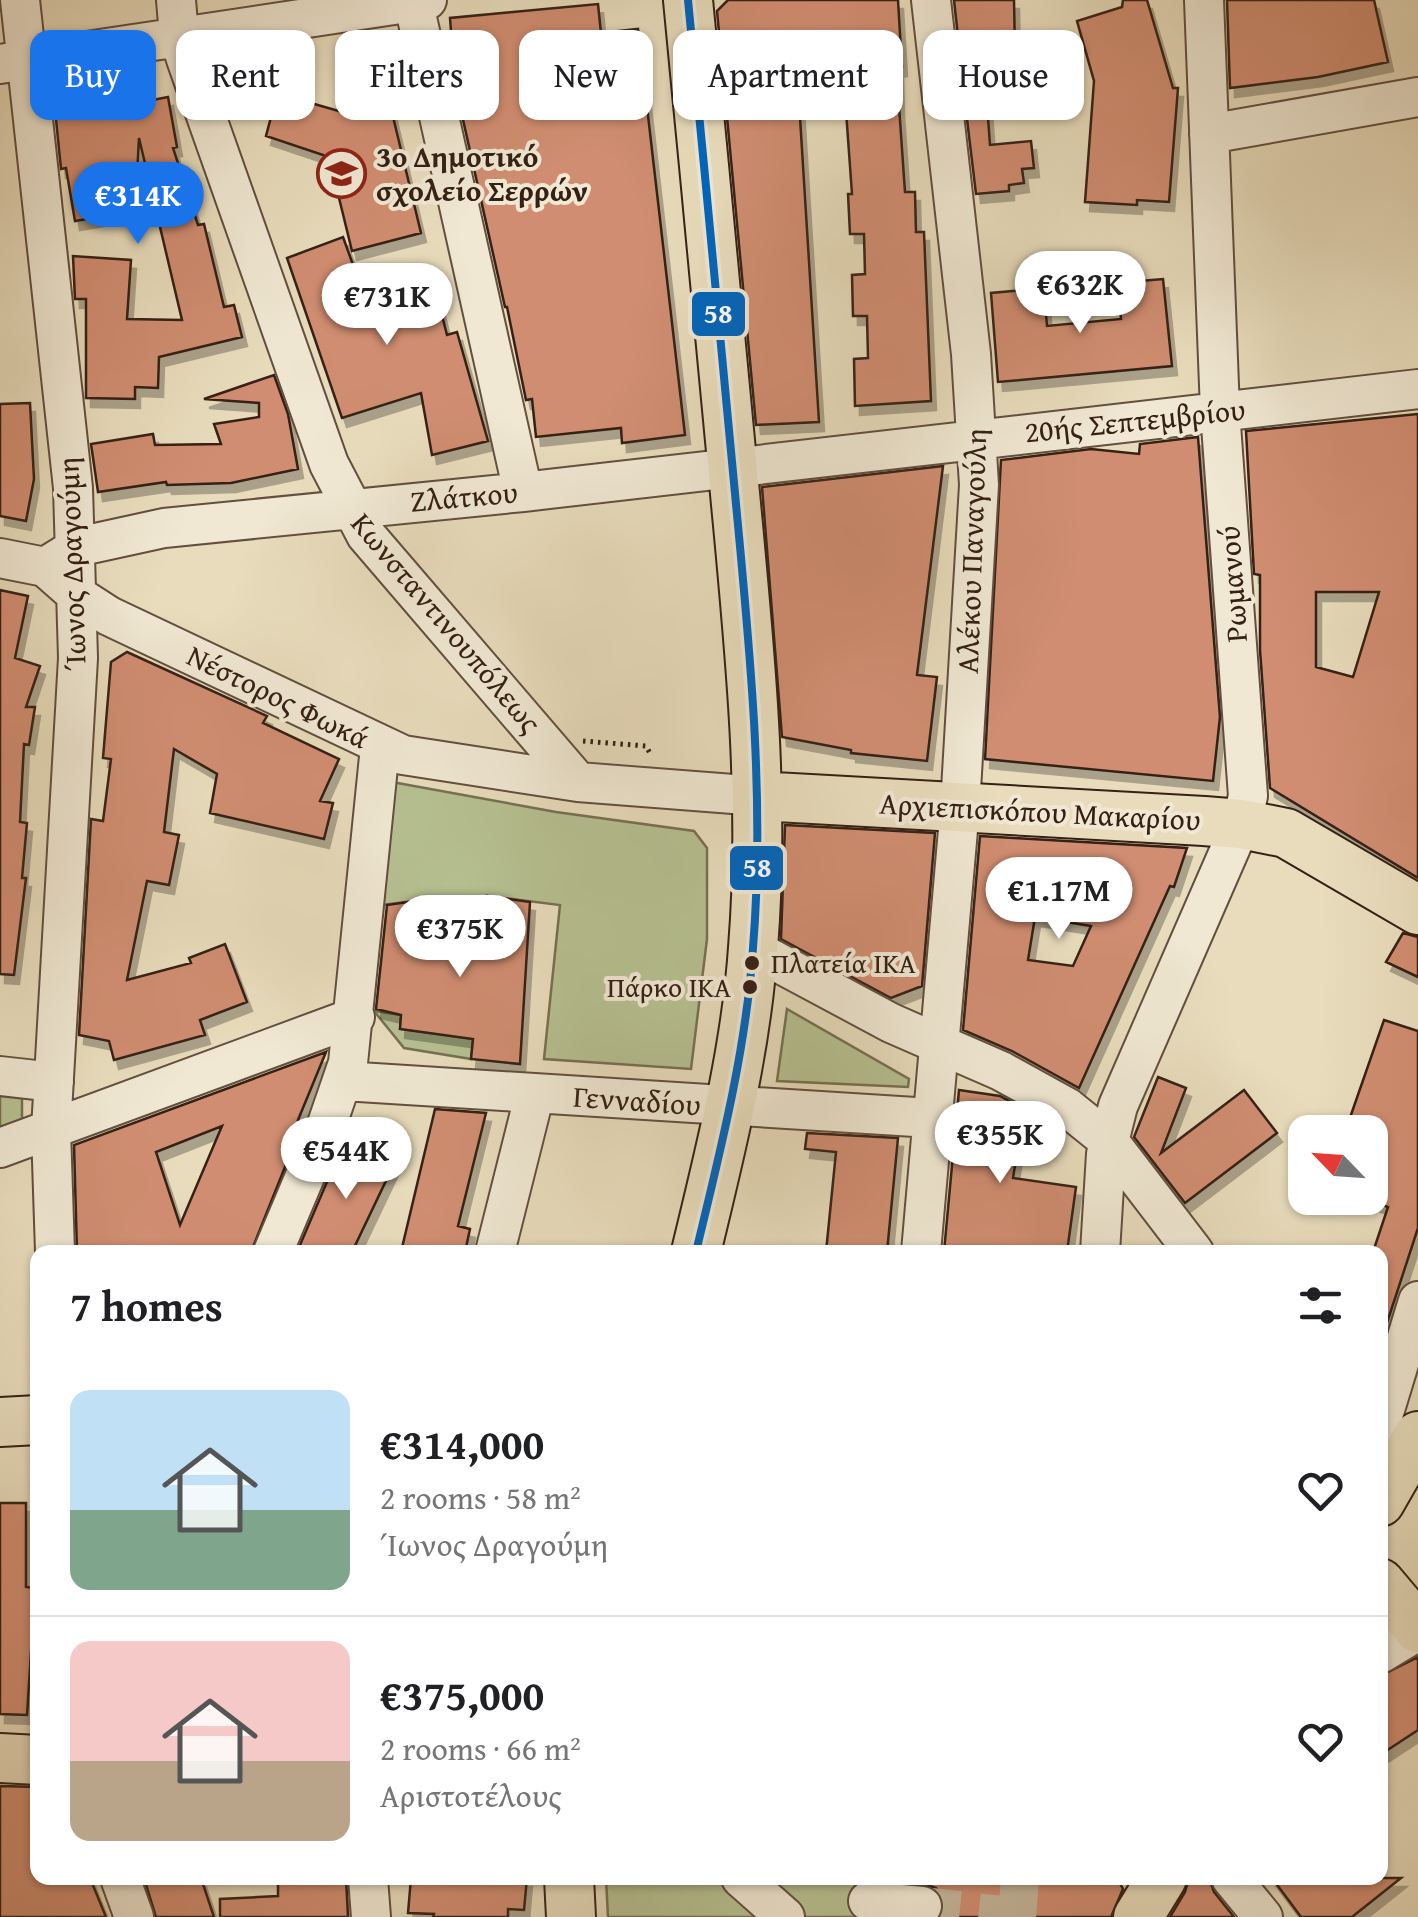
<!DOCTYPE html>
<html lang="en">
<head>
<meta charset="utf-8">
<style>
  :root { --surface:#fff; --page:#f2f2f2; --text:#202124; --muted:#757577; --line:#e0e0e0; --accent:#1a73e8 }
  body { margin:0; font-family:"Gentium Book Plus",serif; background:var(--page); color:var(--text); height:100vh; display:flex; flex-direction:column; font-size:38px; white-space:nowrap }
  * { box-sizing:border-box; margin:0 }
  p { font-size:32px; color:var(--muted) }
  .icon { flex:none; width:55px; height:55px; fill:none; stroke:currentColor; stroke-width:2; stroke-linecap:round; stroke-linejoin:round }
  .map { position:relative; flex:1; overflow:hidden }
  .drawer { position:absolute; left:30px; top:1245px; width:1358px; height:640px; display:flex; flex-direction:column; background:var(--surface); border-radius:20px; box-shadow:0 2px 8px #0004 }
  .drawer>* { flex:none }
  .guide { position:absolute; left:30px; top:30px; width:1360px; height:90px; display:flex; gap:20px }
  .needle { width:65px; rotate:295deg }
  .fabs { position:absolute; left:1288px; top:1115px; display:grid; gap:20px }
  .fabs a { display:grid; place-items:center; width:100px; height:100px; border-radius:20px; background:var(--surface); box-shadow:0 2px 8px #0004; font-size:50px }
  .price { position:absolute; translate:-50% -85px; padding:0 22px; border-radius:35px; background:#fff; color:#222; font-size:32px; line-height:65px; filter:drop-shadow(0 2px 5px #0008) }
  .price::after { content:''; position:absolute; left:50%; top:60px; width:30px; height:22px; margin-left:-15px; background:inherit; clip-path:polygon(0 0,100% 0,50% 100%) }
  .price.selected { background:var(--accent); color:#fff }
  ul { padding:0; list-style:none }
  li { display:flex; align-items:center; gap:30px; height:250px; padding:0 40px }
  li+li { border-top:2px solid var(--line) }
  li span { display:grid; place-items:center; flex:none; width:280px; height:200px; border-radius:20px; color:#555 }
  li>.icon { margin-inline-start:auto }
  span .icon { width:120px; height:120px; fill:#fffc; stroke-width:1 }
  li b { font-size:42px }
  h2 { display:flex; justify-content:space-between; align-items:center; height:120px; padding:0 40px; font-size:42px }
  .tag { padding:0 35px; border-radius:20px; background:var(--surface); box-shadow:0 2px 8px #0004; font-size:35px; line-height:90px }
  .tag.selected { background:var(--accent); color:#fff }
  .map>svg:first-child { display:block }
  .green { fill:#b6c091; stroke:#767053; stroke-width:2.5 }
  .building { fill:#d08d71; stroke:#352015; stroke-width:2.5; fill-rule:evenodd; filter:url(#shadow) }
  .lines { fill:none; stroke-linecap:round; stroke-linejoin:round }
  .minor-tunnel { stroke:#c4b69b; stroke-width:38; stroke-dasharray:38 19; stroke-linecap:butt }
  .minor-casing { stroke:#624f3f; stroke-width:42 }
  .major-casing { stroke:#352015; stroke-width:52 }
  .path { stroke:#352015; stroke-width:5; stroke-dasharray:2.5 5; stroke-linecap:butt }
  .minor { stroke:#f0e8d3; stroke-width:38 }
  .major { stroke:#e8dcbc; stroke-width:48 }
  .bus-1-casing { stroke:#f0e8d3; stroke-width:15 }
  .bus-1 { stroke:#0065bd; stroke-width:8 }
  .bus-dot { fill:#352015; stroke:#f0e8d3; stroke-width:4 }
  .labels { text-anchor:middle; stroke-width:8; stroke-linejoin:round; paint-order:stroke }
  .bus-label { font-size:28px; fill:#352015; stroke:#f0e8d3; text-anchor:start }
  .poi-label { font-size:30px; font-weight:bold; fill:#352015; stroke:#f0e8d3; text-anchor:start }
  .street-label { font-size:30px; fill:#352015; stroke:#f0e8d3 }
  .line-badge { stroke:#f0e8d3; stroke-width:4 }
  .badge-label { font-size:28px; text-anchor:middle; font-weight:bold; fill:#fff }
</style>
</head>
<body>
<div class="map">
<svg width="1418" height="1917" viewBox="0 0 1418 1917">
  <defs>
    <filter id="shadow"><feDropShadow dx="5" dy="9" stdDeviation="0" flood-color="#0004"/></filter>
  </defs>
  <rect width="100%" height="100%" fill="#e8dcbc"/>
  <filter id="stains"><feTurbulence type="fractalNoise" baseFrequency=".002" numOctaves="4"/><feColorMatrix values="0 0 0 0 .2 0 0 0 0 .09 0 0 0 0 .02 0 0 0 .5 -.17"/></filter>
  <radialGradient id="worn" r=".72"><stop offset=".6" stop-color="#630" stop-opacity="0"/><stop offset="1" stop-color="#630" stop-opacity=".3"/></radialGradient>
  <path class="green" d="M 392,782 L 556,812 L 694,831 L 707,848 L 707,939 L 691,1069 L 544,1059 L 560,905 L 487,896 L 478,949 L 411,940 L 415,901 L 381,905 Z
    M 787,1009 L 909,1079 L 908,1087 L 777,1081 Z
    M 374,1011 L 401,1015 L 400,1029 L 473,1039 L 471,1059 L 404,1048 Z
    M 22,1089 L 22,1125 L 0,1128 L 0,1090 Z
    M 606,1878 L 891,1878 L 889,1917 L 608,1917 Z"/>
  <path class="building" d="M 728,0 L 898,0 L 902,67 L 898,68 L 899,106 L 905,192 L 915,192 L 916,232 L 924,232 L 931,401 L 855,406 L 854,359 L 868,358 L 867,316 L 853,316 L 852,275 L 865,274 L 864,234 L 850,234 L 848,194 L 852,194 L 846,111 L 836,48 L 796,53 L 819,422 L 756,425 L 717,11 Z
    M 954,0 L 1014,0 L 1015,50 L 1040,53 L 1038,80 L 985,76 L 990,145 L 1031,141 L 1034,168 L 1022,169 L 1024,183 L 1009,185 L 1009,191 L 976,194 L 963,86 L 969,46 L 959,46 Z
    M 1123,0 L 1147,0 L 1173,88 L 1178,88 L 1169,202 L 1137,200 L 1137,205 L 1085,202 L 1094,81 L 1077,21 L 1122,7 Z
    M 1227,0 L 1374,0 L 1388,62 L 1318,77 L 1230,88 Z
    M 598,4 L 601,33 L 638,29 L 685,435 L 622,443 L 621,428 L 536,437 L 532,399 L 526,400 L 507,307 L 505,307 L 455,84 L 450,18 Z
    M 274,56 L 280,91 L 227,99 L 222,64 Z
    M 168,97 L 177,147 L 173,148 L 198,225 L 204,224 L 224,307 L 234,305 L 242,337 L 159,357 L 158,388 L 135,387 L 135,399 L 86,398 L 86,299 L 75,299 L 73,256 L 131,260 L 127,319 L 182,320 L 139,138 L 135,211 L 75,221 L 66,168 L 61,169 L 56,119 Z
    M 389,100 L 421,233 L 352,251 L 329,157 L 266,136 L 275,102 L 311,103 L 342,112 Z
    M 343,237 L 366,301 L 434,284 L 447,335 L 457,332 L 488,441 L 432,455 L 421,393 L 342,418 L 287,258 Z
    M 1163,279 L 1172,366 L 998,382 L 991,293 L 1044,288 L 1047,326 L 1121,319 L 1117,283 Z
    M 274,375 L 288,414 L 298,469 L 231,483 L 167,485 L 166,482 L 98,492 L 91,444 L 153,434 L 155,445 L 221,444 L 214,424 L 259,417 L 259,403 L 204,399 Z
    M 30,403 L 34,479 L 26,521 L 0,516 L 0,404 Z
    M 1418,414 L 1418,878 L 1270,788 L 1260,650 L 1260,575 L 1254,574 L 1246,431 ZM 1316,592 L 1379,592 L 1353,677 L 1316,667 Z
    M 1198,437 L 1220,717 L 1213,781 L 985,759 L 1001,460 L 1091,449 L 1139,454 L 1140,444 Z
    M 943,466 L 917,675 L 937,677 L 927,761 L 851,753 L 851,750 L 782,737 L 762,487 Z
    M 0,590 L 28,596 L 15,658 L 40,666 L 26,707 L 35,707 L 29,745 L 24,744 L 20,822 L 27,823 L 22,878 L 26,878 L 14,975 L 0,974 Z
    M 127,652 L 267,716 L 263,723 L 339,759 L 320,801 L 333,803 L 324,839 L 210,813 L 217,774 L 174,749 L 164,832 L 179,835 L 169,885 L 147,881 L 127,980 L 191,963 L 189,958 L 225,944 L 247,1002 L 200,1020 L 205,1035 L 114,1060 L 109,1041 L 79,1035 L 91,819 L 103,821 L 111,759 L 103,758 L 111,662 Z
    M 785,825 L 935,833 L 922,986 L 891,998 L 781,939 Z
    M 980,836 L 1187,848 L 1174,887 L 1170,886 L 1079,1088 L 1012,1051 L 963,1030 ZM 1035,917 L 1091,926 L 1073,966 L 1028,960 Z
    M 487,896 L 530,902 L 520,1064 L 471,1059 L 473,1039 L 400,1029 L 401,1015 L 376,1009 L 387,905 L 415,901 L 411,940 L 478,949 Z
    M 1403,933 L 1418,937 L 1418,977 L 1386,962 Z
    M 1384,1020 L 1418,1031 L 1418,1228 L 1384,1332 L 1380,1331 L 1380,1252 L 1373,1252 L 1388,1207 L 1367,1200 L 1378,1167 L 1370,1165 L 1370,1132 L 1345,1132 Z
    M 326,1052 L 298,1120 L 303,1122 L 251,1252 L 77,1252 L 74,1145 ZM 222,1126 L 180,1225 L 156,1152 Z
    M 1158,1077 L 1186,1088 L 1161,1153 L 1244,1090 L 1277,1133 L 1185,1203 L 1134,1137 Z
    M 959,1090 L 1000,1096 L 1024,1109 L 1013,1178 L 1076,1187 L 1067,1252 L 944,1252 Z
    M 435,1109 L 486,1113 L 458,1226 L 470,1229 L 465,1252 L 401,1252 Z
    M 807,1133 L 898,1138 L 887,1252 L 826,1252 L 836,1152 L 805,1149 Z
    M 344,1142 L 393,1166 L 352,1252 L 297,1252 Z
    M 0,1503 L 26,1503 L 26,1587 L 35,1588 L 27,1715 L 0,1714 Z
    M 1418,1657 L 1418,1730 L 1380,1755 L 1380,1676 Z
    M 0,1786 L 38,1787 L 38,1878 L 90,1878 L 106,1917 L 0,1917 Z
    M 144,1878 L 201,1878 L 214,1917 L 156,1917 Z
    M 278,1878 L 346,1878 L 348,1917 L 220,1917 L 220,1899 L 278,1896 Z
    M 411,1878 L 527,1878 L 524,1910 L 508,1909 L 508,1917 L 433,1917 L 434,1914 L 408,1913 Z
    M 924,1878 L 1117,1878 L 1123,1889 L 1111,1917 L 941,1917 L 943,1898 L 936,1888 L 924,1884 Z
    M 1189,1878 L 1209,1878 L 1214,1892 L 1234,1917 L 1170,1917 L 1185,1892 Z
    M 1272,1878 L 1401,1878 L 1352,1917 L 1301,1917 Z"/>
  <g class="lines">
    <path class="minor-tunnel" d="M 922,1906 L 1020,1917
      M 1017,1917 L 1020,1878"/>
    <defs>
      <path id="minor" d="M 20,0 L 73,488 L 78,658 L 51,1130 L 55,1252
        M 176,0 L 179,36 L 186,59 L 329,464 L 366,535 L 578,782
        M 413,0 L 523,492
        M 0,64 L 427,0
        M 1209,134 L 1418,97
        M 0,558 L 45,567 L 78,596 L 109,616 L 403,755 L 578,782 L 759,796
        M 45,567 L 77,547 L 164,528 L 523,492 L 1418,389
        M 753,949 L 891,1023 L 1001,1071 L 1068,1108 L 1109,1141 L 1194,1252
        M 0,1076 L 54,1082
        M 343,1081 L 931,1118
        M 0,1148 L 355,1017
        M 273,1252 L 327,1124 L 348,1063 L 380,747
        M 495,1252 L 535,1093
        M 921,1252 L 960,807 L 979,485 L 971,354 L 931,0
        M 1100,1252 L 1106,1154 L 1118,1106 L 1241,824 L 1248,796 L 1220,411 L 1204,0
        M 1380,1426 L 1418,1301
        M 1380,1654 L 1418,1631
        M 120,1878 L 134,1917
        M 368,1878 L 371,1917
        M 741,1878 L 785,1917
        M 1231,1878 L 1263,1917
        M 868,1901 L 922,1906"/>
      <path id="major" d="M 688,0 C 704,168 721,336 736,504 C 750,652 765,800 753,948 C 746,1051 720,1152 696,1252
        M 759,796 L 1204,821 L 1241,824 L 1286,833 L 1418,910
        M 0,1422 L 38,1420
        M 1380,1502 L 1418,1436
        M 1380,1583 L 1418,1628
        M 0,1758 L 38,1760
        M 569,1878 L 571,1917
        M 1138,1917 L 1162,1878"/>
    </defs>
    <use href="#minor" class="minor-casing"/>
    <use href="#major" class="major-casing"/>
    <path class="path" d="M 583,741 L 646,746 L 651,755"/>
    <use href="#minor" class="minor"/>
    <use href="#major" class="major"/>
    <defs>
      <path id="bus-1" d="M 688,0 C 704,168 721,336 736,504 C 750,652 765,800 753,948 C 746,1051 720,1152 696,1252"/>
    </defs>
    <use href="#bus-1" class="bus-1-casing"/>
    <use href="#bus-1" class="bus-1"/>
  </g>
  <defs>
    <symbol id="school-ring" viewBox="-11 -11 22 22"><circle r="9.5" fill="#f0e8d3" stroke="#8f2418" stroke-width="1.5"/><path d="M0-5L7-2L0 1L-7-2ZM-4 1L0 2.5L4 1V4Q0 6-4 4Z" fill="#8f2418"/></symbol>
  </defs>
  <g fill-rule="evenodd">
    <use href="#school-ring" x="314" y="146" width="55" height="55"/>
  </g>
  <g class="bus-dot">
    <circle cx="752" cy="963" r="9"/>
    <circle cx="750" cy="987" r="9"/>
  </g>
  <g class="labels">
    <g class="bus-label">
      <text x="771" y="973">Πλατεία ΙΚΑ</text>
      <text x="731" y="997" text-anchor="end">Πάρκο ΙΚΑ</text>
    </g>
    <g class="poi-label">
      <text x="376" y="167">3ο Δημοτικό<tspan x="376" dy="34">σχολείο Σερρών</tspan></text>
    </g>
    <g class="street-label">
      <text transform="translate(1135 421) rotate(-6)" y="10">20ής Σεπτεμβρίου</text>
      <text transform="translate(464 497) rotate(-5)" y="10">Ζλάτκου</text>
      <text transform="translate(972 551) rotate(-88)" y="10">Αλέκου Παναγούλη</text>
      <text transform="translate(72 564) rotate(-92)" y="10">Ίωνος Δραγούμη</text>
      <text transform="translate(1233 584) rotate(-94)" y="10">Ρωμανού</text>
      <text transform="translate(446 623) rotate(50)" y="10">Κωνσταντινουπόλεως</text>
      <text transform="translate(278 697) rotate(26)" y="10">Νέστορος Φωκά</text>
      <text transform="translate(1040 812) rotate(3)" y="10">Αρχιεπισκόπου Μακαρίου</text>
      <text transform="translate(637 1101) rotate(4)" y="10">Γενναδίου</text>
    </g>
  </g>
  <g class="line-badge">
    <rect x="690" y="290" width="57" height="48" rx="10" fill="#0065bd"/>
    <rect x="728" y="844" width="57" height="48" rx="10" fill="#0065bd"/>
  </g>
  <g class="badge-label">
    <text x="718" y="323">58</text>
    <text x="757" y="877">58</text>
  </g>
  <rect width="100%" height="100%" filter="url(#stains)"/>
  <rect width="100%" height="100%" fill="url(#worn)"/>
</svg>
<div class="fabs">
<a><svg class="needle" viewBox="-14 -14 28 28"><path d="M0-13l5 13h-10z" fill="#e53935"/><path d="M0 13l5-13h-10z" fill="#757577"/></svg></a>
</div>
<b class="price selected" style="left:138px;top:247px">€314K</b>
<b class="price" style="left:1080px;top:336px">€632K</b>
<b class="price" style="left:387px;top:348px">€731K</b>
<b class="price" style="left:1059px;top:942px">€1.17M</b>
<b class="price" style="left:460px;top:980px">€375K</b>
<b class="price" style="left:1000px;top:1186px">€355K</b>
<b class="price" style="left:346px;top:1202px">€544K</b>
<div class="guide">
<a class="tag selected">Buy</a>
<a class="tag">Rent</a>
<a class="tag">Filters</a>
<a class="tag">New</a>
<a class="tag">Apartment</a>
<a class="tag">House</a>
</div>
<section class="drawer">
<h2>7 homes<svg class="icon" aria-label="filters" viewBox="0 0 24 24"><path d="M4 7h16M4 17h16"/><circle cx="9" cy="7" r="2"/><circle cx="15" cy="17" r="2"/></svg></h2>
<ul>
<li><span style="background:linear-gradient(#bfe0f5 60%,#7fa58c 0)"><svg class="icon" aria-label="home" viewBox="0 0 24 24"><path d="M3 11l9-7 9 7M6 9v11h12V9"/></svg></span><div><b>€314,000</b><p>2 rooms · 58 m²</p><p>Ίωνος Δραγούμη</p></div><svg class="icon" aria-label="heart" viewBox="0 0 24 24"><path d="M12 20l-8-8c-3-5 5-10 8-4 3-6 11-1 8 4z"/></svg></li>
<li><span style="background:linear-gradient(#f6c9c9 60%,#b9a48a 0)"><svg class="icon" aria-label="home" viewBox="0 0 24 24"><path d="M3 11l9-7 9 7M6 9v11h12V9"/></svg></span><div><b>€375,000</b><p>2 rooms · 66 m²</p><p>Αριστοτέλους</p></div><svg class="icon" aria-label="heart" viewBox="0 0 24 24"><path d="M12 20l-8-8c-3-5 5-10 8-4 3-6 11-1 8 4z"/></svg></li>
</ul>
</section>
</div>
</body>
</html>
